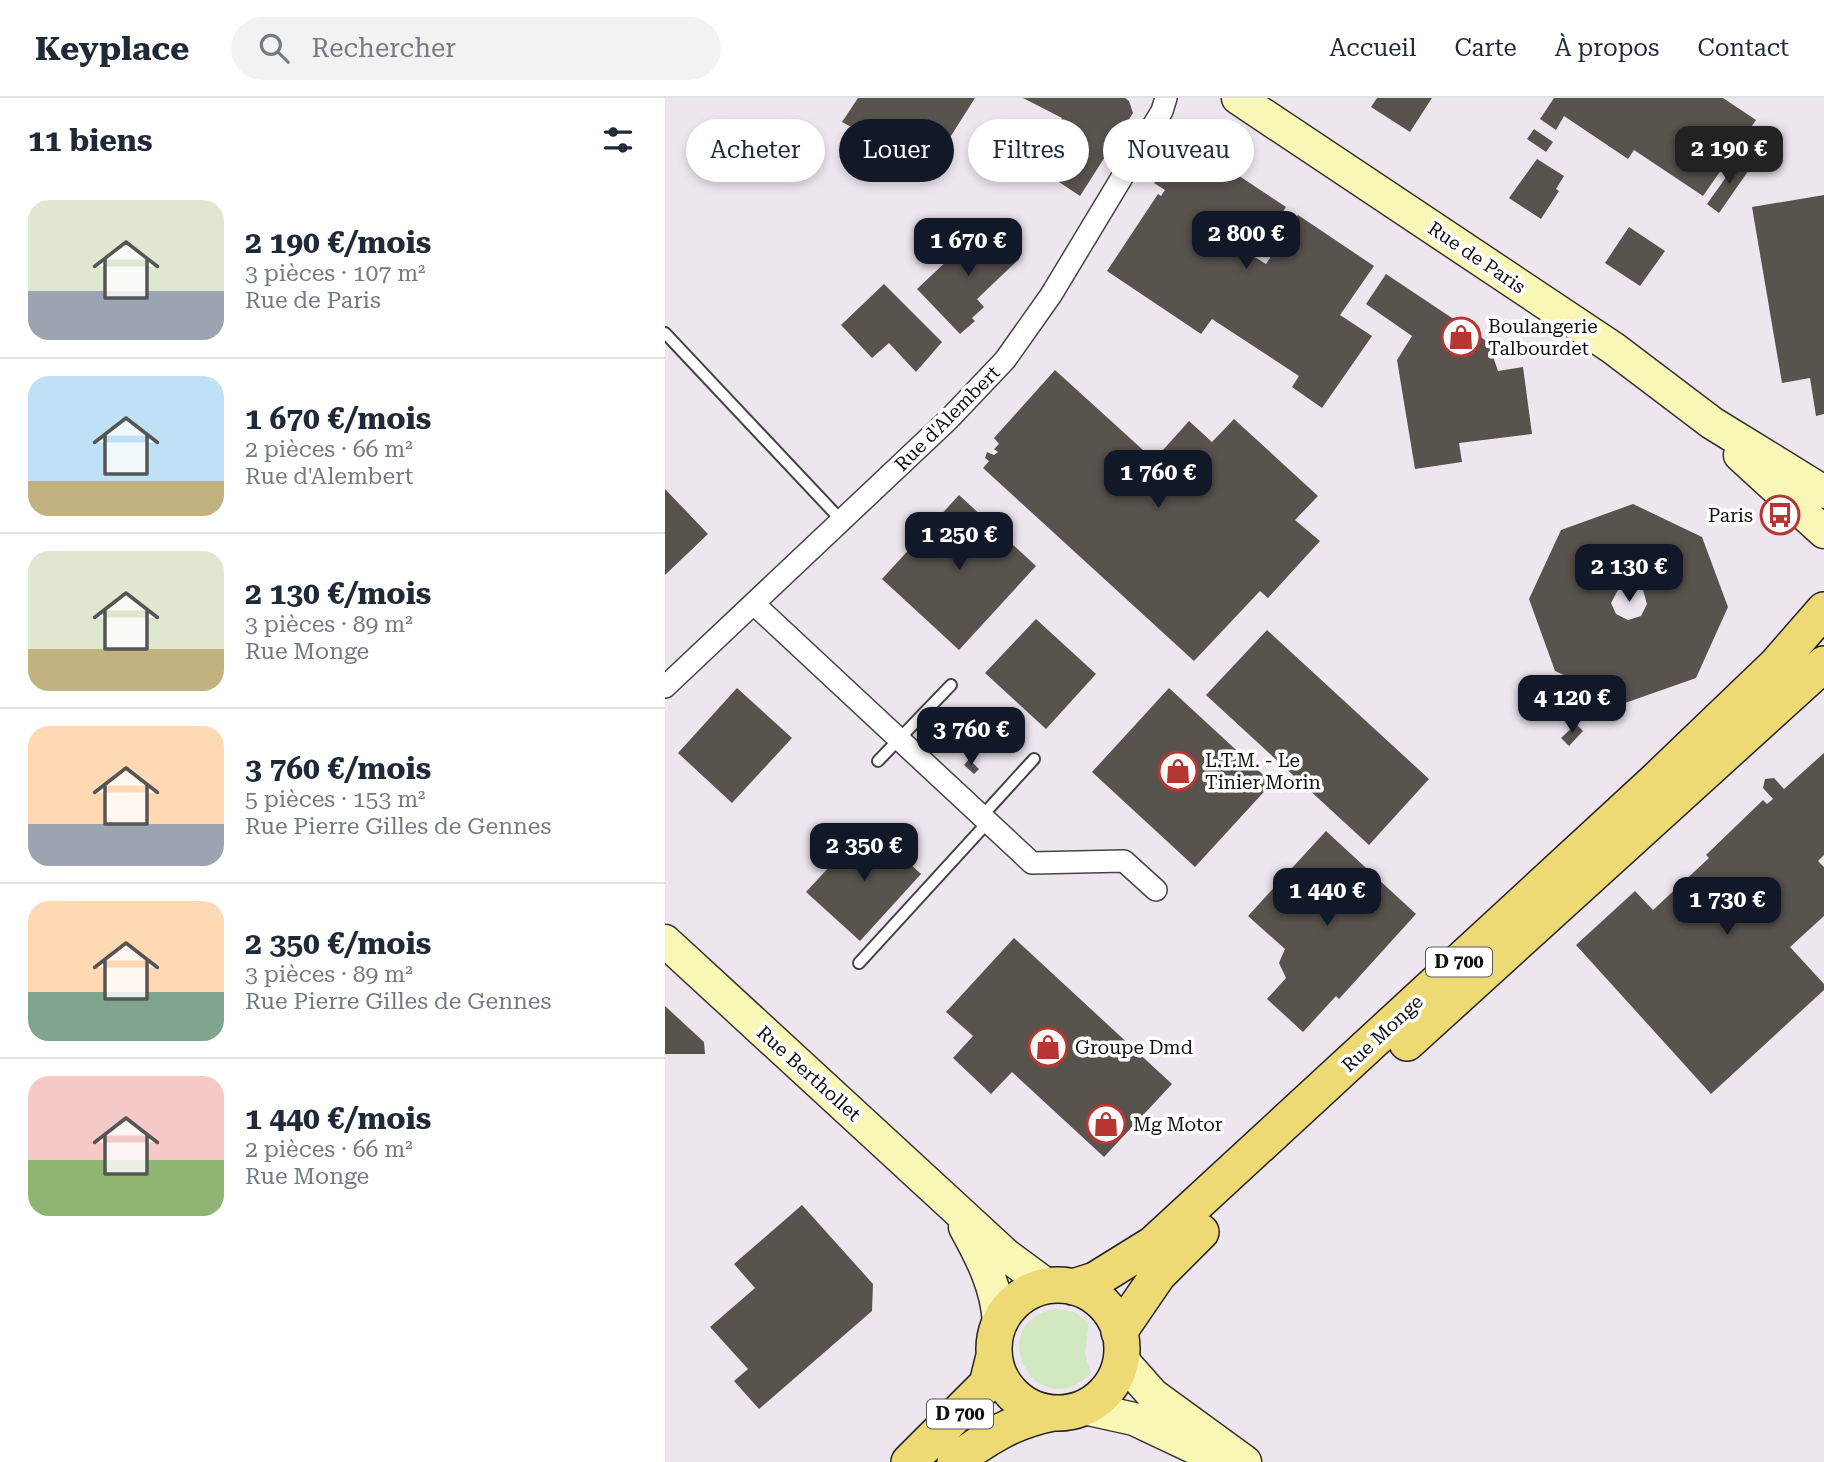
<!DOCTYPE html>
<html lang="fr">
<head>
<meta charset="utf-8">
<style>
  :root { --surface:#fff; --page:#f2f2f3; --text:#1f2937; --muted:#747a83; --line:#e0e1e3; --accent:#111827 }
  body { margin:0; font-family:"Roboto Serif",serif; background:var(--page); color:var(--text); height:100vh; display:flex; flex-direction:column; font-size:26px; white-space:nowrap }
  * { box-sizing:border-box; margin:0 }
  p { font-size:23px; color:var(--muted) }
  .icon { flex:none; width:38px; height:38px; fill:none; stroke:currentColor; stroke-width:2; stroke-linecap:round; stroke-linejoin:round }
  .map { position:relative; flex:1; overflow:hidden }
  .sheet { display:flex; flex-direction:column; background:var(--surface); width:665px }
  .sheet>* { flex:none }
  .guide { position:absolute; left:21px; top:21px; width:665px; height:63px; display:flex; gap:14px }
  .price { position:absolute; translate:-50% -60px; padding:0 16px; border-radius:14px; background:var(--accent); color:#fff; font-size:23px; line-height:46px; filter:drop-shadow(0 2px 4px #0008) }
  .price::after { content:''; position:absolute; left:50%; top:42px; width:21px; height:16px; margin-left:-10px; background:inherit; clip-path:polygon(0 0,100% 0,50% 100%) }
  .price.on { background:#222; color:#fff }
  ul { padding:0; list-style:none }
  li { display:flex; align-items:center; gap:21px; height:175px; padding:0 28px }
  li+li { border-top:2px solid var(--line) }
  li span { display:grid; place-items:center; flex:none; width:196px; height:140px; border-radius:21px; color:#555 }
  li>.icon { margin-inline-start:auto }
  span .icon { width:84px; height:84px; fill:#fffc; stroke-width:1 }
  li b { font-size:30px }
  h2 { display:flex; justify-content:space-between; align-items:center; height:84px; padding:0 28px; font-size:30px }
  .pill { padding:0 24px; border-radius:32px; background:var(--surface); box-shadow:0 4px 10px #0003; font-size:24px; line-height:63px }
  .pill.on { background:var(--accent); color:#fff }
  header { display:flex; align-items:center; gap:42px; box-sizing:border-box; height:98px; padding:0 35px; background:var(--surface); border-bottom:2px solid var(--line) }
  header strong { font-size:33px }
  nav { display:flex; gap:38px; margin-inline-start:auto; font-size:24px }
  .search { width:490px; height:63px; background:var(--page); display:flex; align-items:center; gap:18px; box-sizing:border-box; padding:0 24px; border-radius:38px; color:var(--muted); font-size:26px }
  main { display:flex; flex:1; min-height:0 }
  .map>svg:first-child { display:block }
  .industrial { fill:#eee6ee }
  .green { fill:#d1e7c0 }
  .building { fill:#59534e; fill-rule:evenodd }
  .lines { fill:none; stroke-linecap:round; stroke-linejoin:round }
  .lane-casing { stroke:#444; stroke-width:14 }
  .street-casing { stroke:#444; stroke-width:24 }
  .secondary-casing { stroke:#333; stroke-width:35 }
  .primary-casing { stroke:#222; stroke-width:38 }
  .lane { stroke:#fff; stroke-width:10 }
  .street { stroke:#fff; stroke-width:21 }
  .secondary { stroke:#f9f7b5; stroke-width:32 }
  .primary { stroke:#eeda75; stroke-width:35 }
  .labels { text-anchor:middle; stroke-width:7; stroke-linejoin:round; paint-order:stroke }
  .shield { fill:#fff; stroke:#585858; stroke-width:2 }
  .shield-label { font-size:18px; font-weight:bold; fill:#111 }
  .street-label { font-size:19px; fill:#111; stroke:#fff }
  .poi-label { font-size:19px; fill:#111; stroke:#fff; text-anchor:start }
</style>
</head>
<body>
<header>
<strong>Keyplace</strong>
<div class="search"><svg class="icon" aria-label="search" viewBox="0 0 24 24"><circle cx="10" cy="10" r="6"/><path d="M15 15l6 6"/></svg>Rechercher</div>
<nav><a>Accueil</a><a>Carte</a><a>À propos</a><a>Contact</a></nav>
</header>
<main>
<section class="sheet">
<h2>11 biens<svg class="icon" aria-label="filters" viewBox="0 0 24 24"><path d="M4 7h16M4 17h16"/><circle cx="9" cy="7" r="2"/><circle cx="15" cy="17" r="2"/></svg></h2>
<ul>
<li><span style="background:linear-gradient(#dfe7d0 65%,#9aa5b1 0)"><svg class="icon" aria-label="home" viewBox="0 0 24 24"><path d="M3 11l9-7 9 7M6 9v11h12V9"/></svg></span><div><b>2 190 €/mois</b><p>3 pièces · 107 m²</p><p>Rue de Paris</p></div></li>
<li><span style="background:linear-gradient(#bfe0f5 75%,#c2b280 0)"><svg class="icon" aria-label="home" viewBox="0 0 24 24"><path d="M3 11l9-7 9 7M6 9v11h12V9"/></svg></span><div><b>1 670 €/mois</b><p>2 pièces · 66 m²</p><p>Rue d'Alembert</p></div></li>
<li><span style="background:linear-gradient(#dfe7d0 70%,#c2b280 0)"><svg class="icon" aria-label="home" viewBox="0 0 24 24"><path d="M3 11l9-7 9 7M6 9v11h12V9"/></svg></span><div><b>2 130 €/mois</b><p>3 pièces · 89 m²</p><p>Rue Monge</p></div></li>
<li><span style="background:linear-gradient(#ffd9b3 70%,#9aa5b1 0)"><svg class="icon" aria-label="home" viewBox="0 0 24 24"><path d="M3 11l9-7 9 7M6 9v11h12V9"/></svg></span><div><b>3 760 €/mois</b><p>5 pièces · 153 m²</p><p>Rue Pierre Gilles de Gennes</p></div></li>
<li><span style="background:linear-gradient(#ffd9b3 65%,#7fa58c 0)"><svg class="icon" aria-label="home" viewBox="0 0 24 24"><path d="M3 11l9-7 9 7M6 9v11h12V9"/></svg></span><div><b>2 350 €/mois</b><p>3 pièces · 89 m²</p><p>Rue Pierre Gilles de Gennes</p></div></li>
<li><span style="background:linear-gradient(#f6c9c9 60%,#8fb573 0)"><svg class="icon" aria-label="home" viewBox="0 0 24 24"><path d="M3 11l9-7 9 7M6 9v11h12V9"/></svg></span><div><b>1 440 €/mois</b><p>2 pièces · 66 m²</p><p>Rue Monge</p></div></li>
</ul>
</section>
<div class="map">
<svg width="1159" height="1364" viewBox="0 0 1159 1364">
  <rect width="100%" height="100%" fill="#fefdf5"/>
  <path class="industrial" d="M 0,0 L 1159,0 L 1159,1364 L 0,1364 Z"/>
  <path class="green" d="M 391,1211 L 409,1214 L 424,1224 L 420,1256 L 426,1275 C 372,1331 315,1224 391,1211 Z"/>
  <path class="building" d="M 193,0 L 310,0 L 265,71 L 177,24 Z
    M 358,0 L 460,0 L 464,3 L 468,15 L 415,98 L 367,66 L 397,20 Z
    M 712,0 L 767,0 L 745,34 L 706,9 Z
    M 889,0 L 1058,0 L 1091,22 L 1038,98 L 969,52 L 963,61 L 899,18 L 891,32 L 875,21 Z
    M 869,31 L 888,44 L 881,54 L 862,41 Z
    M 517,40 L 621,109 L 588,158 L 601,166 L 633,117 L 709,168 L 675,217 L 707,238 L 657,310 L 627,289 L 634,278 L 547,221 L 536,236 L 442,173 L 493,96 L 496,98 L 500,92 L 489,85 Z
    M 872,61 L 899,78 L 891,91 L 894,93 L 876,121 L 844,100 Z
    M 1074,61 L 1086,69 L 1054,115 L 1042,106 Z
    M 1159,97 L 1159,316 L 1151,318 L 1145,280 L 1117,285 L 1087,109 Z
    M 321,126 L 354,161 L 312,201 L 319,209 L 307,220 L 310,223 L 295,236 L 252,191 Z
    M 964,129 L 1000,153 L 975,188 L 940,165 Z
    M 721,176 L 823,244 L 833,273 L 858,269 L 867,336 L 794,345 L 797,364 L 750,371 L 732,262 L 747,238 L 701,206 Z
    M 219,186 L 277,244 L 251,274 L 224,245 L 207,260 L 176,227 Z
    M 390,272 L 489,362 L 524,323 L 547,344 L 569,321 L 653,398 L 630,422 L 655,443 L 603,500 L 595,493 L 529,563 L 318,370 L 324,363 L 320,360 L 322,354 L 329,357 L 333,354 L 329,351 L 334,346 L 329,340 Z
    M 0,391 L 43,436 L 0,477 Z
    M 294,397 L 371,468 L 294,552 L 217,481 Z
    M 968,406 L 1037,439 L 1063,509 L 1031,580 L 960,605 L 890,573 L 864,501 L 896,432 ZM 966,487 L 978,492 L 982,506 L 976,518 L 963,522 L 951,516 L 946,505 L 953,492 Z
    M 371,521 L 431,576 L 381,631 L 320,575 Z
    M 602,532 L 764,681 L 704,747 L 541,597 Z
    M 72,590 L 127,640 L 67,705 L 13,655 Z
    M 504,590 L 607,685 L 530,769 L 427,674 Z
    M 911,626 L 918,633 L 904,648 L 896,640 Z
    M 1159,655 L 1159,757 L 1153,763 L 1159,769 L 1159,818 L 1125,849 L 1159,886 L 1159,892 L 1046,996 L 911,847 L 970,793 L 988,812 L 1044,760 L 1041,757 L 1098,702 L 1102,706 L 1108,701 L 1098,690 L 1100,681 L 1109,680 L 1119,691 Z
    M 304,661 L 314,671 L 309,676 L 299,667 Z
    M 203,727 L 256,776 L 195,843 L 141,794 Z
    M 661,733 L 751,816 L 674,901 L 671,898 L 638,934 L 602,901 L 621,880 L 614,865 L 620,851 L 583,818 Z
    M 349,840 L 507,986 L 439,1059 L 347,974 L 326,996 L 288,960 L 308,938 L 281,914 Z
    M 0,908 L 39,944 L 40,956 L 0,956 Z
    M 137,1107 L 208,1186 L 207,1213 L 94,1311 L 69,1283 L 83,1271 L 45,1229 L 90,1190 L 69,1166 Z"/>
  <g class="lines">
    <defs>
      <path id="lane" d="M 0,235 L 176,422
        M 213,663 L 286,587
        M 317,718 L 369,661
        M 194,865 L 323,724"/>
      <path id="street" d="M 89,506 L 367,765 L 459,763 L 491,792
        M 0,589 L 284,321 L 340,262 L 386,197 L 497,13 L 501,0"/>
      <path id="secondary" d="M 573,0 L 948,250 L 1047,325 L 1159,394
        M 1075,357 L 1159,434
        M 0,843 L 341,1157 L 383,1188
        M 300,1129 C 317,1160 332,1189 334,1225
        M 456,1261 L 488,1297 L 580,1364
        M 419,1310 L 469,1321 L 541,1355"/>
      <path id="primary" d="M 742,945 L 1159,566
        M329 1251a64 64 0 1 1 128 0a64 64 0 1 1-128 0Z
        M 408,1189 L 430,1182 L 488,1146 L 990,683 L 1111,567 L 1159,512
        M 454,1234 L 493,1177 L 536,1134
        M 244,1364 L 322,1286 L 329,1258
        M 290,1364 C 320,1340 350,1322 388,1315"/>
    </defs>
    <use href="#lane" class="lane-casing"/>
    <use href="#street" class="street-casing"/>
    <use href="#secondary" class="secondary-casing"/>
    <use href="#primary" class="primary-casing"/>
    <use href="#lane" class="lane"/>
    <use href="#street" class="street"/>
    <use href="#secondary" class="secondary"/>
    <use href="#primary" class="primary"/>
  </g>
  <defs>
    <symbol id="shop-ring" viewBox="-11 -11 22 22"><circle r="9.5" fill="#fff" stroke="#b73632" stroke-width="1.5"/><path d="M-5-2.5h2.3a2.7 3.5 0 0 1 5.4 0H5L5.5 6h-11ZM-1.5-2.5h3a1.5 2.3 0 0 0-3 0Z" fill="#b73632"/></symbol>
    <symbol id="bus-ring" viewBox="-11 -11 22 22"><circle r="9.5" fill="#fff" stroke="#b73632" stroke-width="1.5"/><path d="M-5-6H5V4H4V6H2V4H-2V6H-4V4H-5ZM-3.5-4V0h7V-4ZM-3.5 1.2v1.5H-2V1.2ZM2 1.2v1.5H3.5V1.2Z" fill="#b73632"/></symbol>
  </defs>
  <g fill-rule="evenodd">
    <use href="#shop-ring" x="774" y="217" width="44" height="44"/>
    <use href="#bus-ring" x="1093" y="395" width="44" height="44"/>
    <use href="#shop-ring" x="491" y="651" width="44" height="44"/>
    <use href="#shop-ring" x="361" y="927" width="44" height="44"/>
    <use href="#shop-ring" x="419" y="1004" width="44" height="44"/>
  </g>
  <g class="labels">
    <g class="shield">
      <rect x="761" y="849.5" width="66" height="29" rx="5"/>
      <rect x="262" y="1301.5" width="66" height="29" rx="5"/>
    </g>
    <g class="shield-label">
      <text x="794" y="870">D 700</text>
      <text x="295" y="1322">D 700</text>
    </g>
    <g class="street-label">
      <text transform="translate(812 159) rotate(34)" y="7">Rue de Paris</text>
      <text transform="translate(282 320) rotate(-45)" y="7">Rue d'Alembert</text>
      <text transform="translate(717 935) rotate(-43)" y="7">Rue Monge</text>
      <text transform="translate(144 975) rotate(42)" y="7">Rue Berthollet</text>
    </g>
    <g class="poi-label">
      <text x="823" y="235">Boulangerie<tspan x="823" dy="22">Talbourdet</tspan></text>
      <text x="1088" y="424" text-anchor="end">Paris</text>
      <text x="540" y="669">L.T.M. - Le<tspan x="540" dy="22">Tinier Morin</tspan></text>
      <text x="410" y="956">Groupe Dmd</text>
      <text x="468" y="1033">Mg Motor</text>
    </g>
  </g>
</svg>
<b class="price on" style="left:1064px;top:88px">2 190 €</b>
<b class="price" style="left:581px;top:173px">2 800 €</b>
<b class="price" style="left:303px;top:180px">1 670 €</b>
<b class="price" style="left:493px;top:412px">1 760 €</b>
<b class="price" style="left:294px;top:474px">1 250 €</b>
<b class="price" style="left:964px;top:506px">2 130 €</b>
<b class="price" style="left:907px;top:637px">4 120 €</b>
<b class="price" style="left:306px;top:669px">3 760 €</b>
<b class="price" style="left:199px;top:785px">2 350 €</b>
<b class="price" style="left:662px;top:830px">1 440 €</b>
<b class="price" style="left:1062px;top:839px">1 730 €</b>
<div class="guide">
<a class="pill">Acheter</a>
<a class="pill on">Louer</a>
<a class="pill">Filtres</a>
<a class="pill">Nouveau</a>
</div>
</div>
</main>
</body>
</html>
